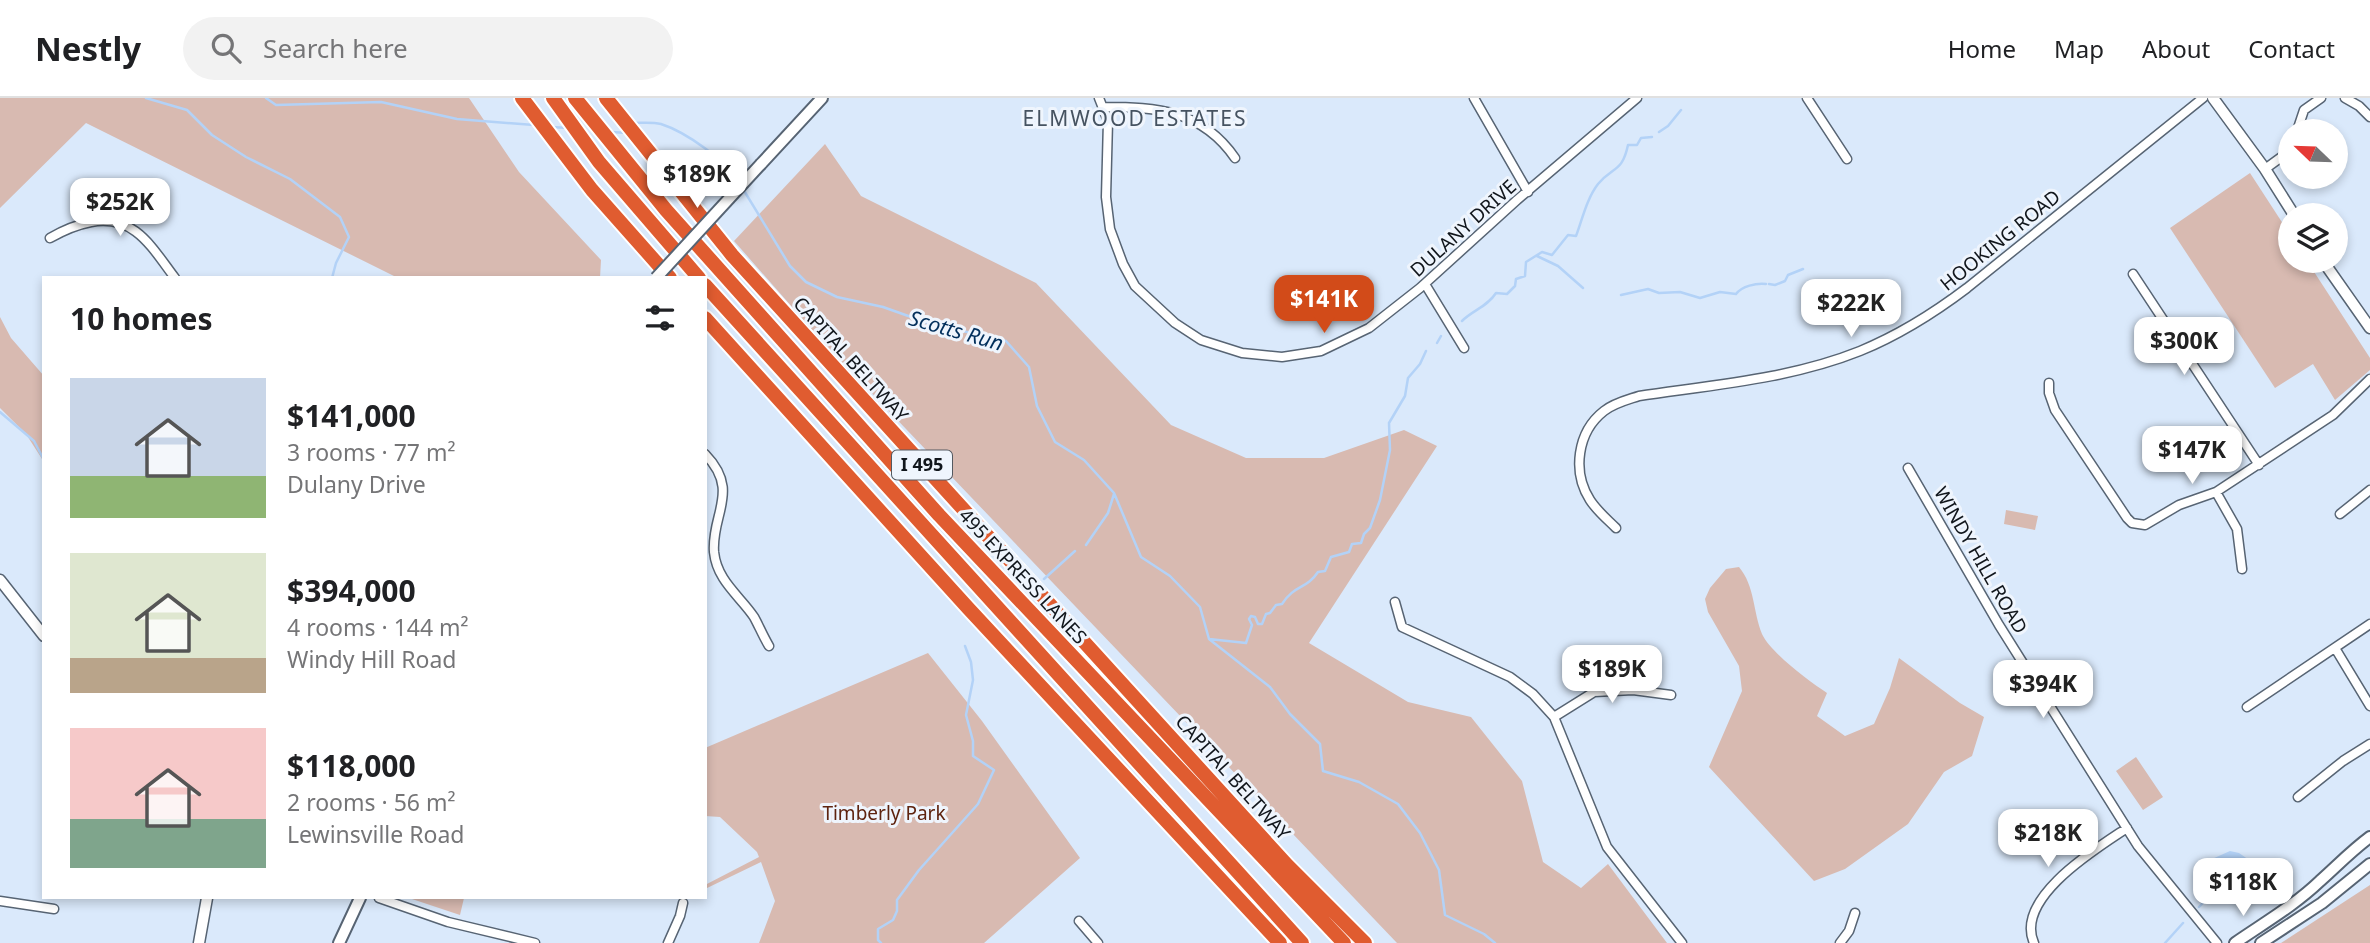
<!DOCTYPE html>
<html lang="en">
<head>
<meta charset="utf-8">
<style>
  :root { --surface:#fff; --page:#f2f2f2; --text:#202124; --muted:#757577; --line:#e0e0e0; --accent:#d24b19 }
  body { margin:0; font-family:"Noto Sans",sans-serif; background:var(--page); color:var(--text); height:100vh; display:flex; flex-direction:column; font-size:26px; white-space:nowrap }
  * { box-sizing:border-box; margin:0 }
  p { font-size:23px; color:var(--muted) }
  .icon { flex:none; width:38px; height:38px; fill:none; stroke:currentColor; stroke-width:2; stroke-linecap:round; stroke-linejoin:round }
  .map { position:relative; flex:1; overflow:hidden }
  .details { position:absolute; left:42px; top:178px; width:665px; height:623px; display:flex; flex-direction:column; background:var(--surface); border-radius:0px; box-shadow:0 4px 10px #0003 }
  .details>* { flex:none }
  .needle { width:46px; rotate:293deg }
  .buttons { position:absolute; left:2278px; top:21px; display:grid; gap:14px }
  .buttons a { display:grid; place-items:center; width:70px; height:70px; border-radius:50%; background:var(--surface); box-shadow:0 4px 10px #0003; font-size:35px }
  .price { position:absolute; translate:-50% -60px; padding:0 16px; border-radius:14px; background:#fff; color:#222; font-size:23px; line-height:46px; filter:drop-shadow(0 2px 4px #0008) }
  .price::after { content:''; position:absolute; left:50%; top:42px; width:21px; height:16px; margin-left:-10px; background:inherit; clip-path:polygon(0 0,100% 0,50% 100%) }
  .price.active { background:var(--accent); color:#fff }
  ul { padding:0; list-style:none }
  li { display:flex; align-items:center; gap:21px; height:175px; padding:0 28px }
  li span { display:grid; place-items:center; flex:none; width:196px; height:140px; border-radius:0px; color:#555 }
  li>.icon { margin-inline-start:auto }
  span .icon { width:84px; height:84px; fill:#fffc; stroke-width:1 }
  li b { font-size:30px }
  h2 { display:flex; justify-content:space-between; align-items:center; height:84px; padding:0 28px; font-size:30px }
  header { display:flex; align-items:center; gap:42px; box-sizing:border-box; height:98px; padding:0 35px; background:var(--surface); border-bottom:2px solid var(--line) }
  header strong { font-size:33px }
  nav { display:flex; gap:38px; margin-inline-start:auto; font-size:24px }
  .search { width:490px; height:63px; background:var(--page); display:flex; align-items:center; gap:18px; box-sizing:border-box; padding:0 24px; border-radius:38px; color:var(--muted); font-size:26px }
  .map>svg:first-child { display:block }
  .green { fill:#d8bab1 }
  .water { fill:#b3d2f7 }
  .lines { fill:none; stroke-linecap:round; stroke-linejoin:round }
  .stream { stroke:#b3d2f7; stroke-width:2.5 }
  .minor-casing { stroke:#576473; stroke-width:11 }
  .tertiary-casing { stroke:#576473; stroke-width:13 }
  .secondary-casing { stroke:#576473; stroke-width:14 }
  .motorway-casing { stroke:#fff; stroke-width:18 }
  .minor { stroke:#fff; stroke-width:8 }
  .tertiary { stroke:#fff; stroke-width:10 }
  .secondary { stroke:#fff; stroke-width:10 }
  .motorway { stroke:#e05c30; stroke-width:14 }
  .secondary-bridge-casing { stroke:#576473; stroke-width:14; stroke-linecap:butt }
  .secondary-bridge { stroke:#fff; stroke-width:10 }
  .labels { text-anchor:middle; stroke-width:6; stroke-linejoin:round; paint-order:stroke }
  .shield { fill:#eff5fd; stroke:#545960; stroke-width:2 }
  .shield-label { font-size:18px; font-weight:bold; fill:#11161c }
  .street-label { font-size:19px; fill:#11161c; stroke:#eff5fd }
  .park-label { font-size:19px; fill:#5e230f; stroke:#eff5fd }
  .neighbourhood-label { font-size:21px; letter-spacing:2px; fill:#465361; stroke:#eff5fd }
  .water-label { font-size:21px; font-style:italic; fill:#022f5b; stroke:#eff5fd }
</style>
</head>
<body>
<header>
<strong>Nestly</strong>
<div class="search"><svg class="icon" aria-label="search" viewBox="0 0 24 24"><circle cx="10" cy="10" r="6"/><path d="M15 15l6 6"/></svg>Search here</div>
<nav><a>Home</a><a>Map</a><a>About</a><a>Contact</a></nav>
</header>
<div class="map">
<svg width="2370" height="845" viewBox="0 0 2370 845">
  <rect width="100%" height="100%" fill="#dae9fb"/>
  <path class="green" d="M 0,0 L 469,0 L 519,74 L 601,162 L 600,180 L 398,180 L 86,25 L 0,110 Z
    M 825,46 L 861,98 L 1036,185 L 1171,327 L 1246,360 L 1324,360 L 1404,332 L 1437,348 L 1309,545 L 1408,604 L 1471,619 L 1522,683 L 1543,764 L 1581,790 L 1608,766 L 1667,845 L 1397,845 L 821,242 L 734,143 Z
    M 2250,75 L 2291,138 L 2291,163 L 2307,163 L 2370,260 L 2370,272 L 2335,302 L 2313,266 L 2275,290 L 2170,130 Z
    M 0,219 L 11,240 L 44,278 L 44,364 L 26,336 L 0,310 Z
    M 2006,412 L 2038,418 L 2035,432 L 2004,426 Z
    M 1739,469 C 1755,488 1753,514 1762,536 C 1771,555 1809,583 1827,595 L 1817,618 L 1845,638 L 1874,626 L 1890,590 L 1899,560 L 1960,605 L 1984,619 L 1972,658 L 1944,674 L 1908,726 L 1845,771 L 1814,783 L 1709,669 L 1742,593 L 1739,568 L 1708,514 L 1705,501 L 1710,490 L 1726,471 Z
    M 928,555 L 982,623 L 1080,760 L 984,845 L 759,845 L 775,803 L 761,764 L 705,791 L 705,787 L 759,759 L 757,754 L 720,719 L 705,718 L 705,650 Z
    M 2136,659 L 2163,699 L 2143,712 L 2116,673 Z
    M 2370,787 L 2370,845 L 2281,845 Z
    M 409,800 L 464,800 L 460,817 Z"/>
  <path class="water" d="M 2230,753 L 2239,755 L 2255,766 L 2257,779 L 2262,785 L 2261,789 L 2236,803 L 2230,804 L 2210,775 L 2212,761 Z"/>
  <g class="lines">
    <path class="stream" d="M 146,0 L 187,12 L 212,37 L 246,59 L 290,81 L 340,119 L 349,139 L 336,165 L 332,180
      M 266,0 L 276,7 L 381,4 L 457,21 L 534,27
      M 633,27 L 633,25 C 643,25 652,24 661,26 C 686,34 727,63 740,85
      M 551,29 L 569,30
      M 611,34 L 629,35
      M 1659,34 L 1668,28 L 1681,12
      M 743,91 L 790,168 L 806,184 L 837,199 L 883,209 L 928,225 L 1006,243 L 1029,269 L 1037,308 L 1055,344 L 1084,362 L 1114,395 L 1141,459 L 1170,478 L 1200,509 L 1209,541 L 1270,589 L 1290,616 L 1320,646 L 1323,673 L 1359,684 L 1398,706 L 1420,735 L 1439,772 L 1445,817 L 1484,836 L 1495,845
      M 1537,158 L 1558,168 L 1583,190
      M 1769,186 L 1775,187 L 1785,183 L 1788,177 L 1803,171
      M 1621,197 L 1648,191 L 1659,195 L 1680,194 L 1700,200 L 1720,194 L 1736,196 C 1742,188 1756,185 1766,186
      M 1462,223 C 1473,212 1487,209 1496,195 L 1507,196 L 1515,188 L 1516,181 L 1525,178 L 1526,164 L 1542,154 L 1552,157 L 1568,137 L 1576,138 C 1582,122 1587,100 1598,86 C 1613,68 1622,75 1628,47 L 1637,47 L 1641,40 L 1652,39
      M 1437,245 L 1441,238
      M 0,314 L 34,343 L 44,362
      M 1086,447 L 1108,415 L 1114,396
      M 1044,481 L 1075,453
      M 1209,541 L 1246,545 L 1252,527 L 1249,521 L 1251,518 L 1255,519 L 1258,526 L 1262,526 L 1266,516 L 1270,515 L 1276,507 L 1282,506 C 1295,486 1306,492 1318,474 L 1325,473 L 1331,459 L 1349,454 L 1352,446 L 1361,445 L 1364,436 L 1370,430 L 1380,402 L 1390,352 L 1389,325 L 1405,298 L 1408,280 L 1420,266 L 1426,253
      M 2199,809 L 2219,788
      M 881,845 L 878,842 L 878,831 L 893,822 L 897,813 L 897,802 L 919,772 L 978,706 L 994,672 L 973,658 L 973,643 L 966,617 L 973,582 L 971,564 L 965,548
      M 2165,845 L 2183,825"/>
    <defs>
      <path id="minor" d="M 1099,0 L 1108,23 L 1106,99 L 1110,131 L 1123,166 L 1135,188 L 1175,225 L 1201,242 L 1242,255 L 1282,259 L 1321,253 L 1369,230 L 1420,190 L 1517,102 L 1637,0
        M 1474,0 L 1528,94
        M 1807,0 L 1847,61
        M 2345,0 L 2359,8 L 2370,19
        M 1104,9 C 1157,9 1202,12 1235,60
        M 2297,33 L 2304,12 L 2321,0
        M 2265,71 L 2291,52
        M 50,140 C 64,132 75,127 91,124 C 135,116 152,150 175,180
        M 2133,176 L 2259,367
        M 1425,186 L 1464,250
        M 2049,285 L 2049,295 L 2055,312 L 2127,420 L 2132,425 L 2145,427 L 2179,407 L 2216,394 L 2333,317 L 2370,281
        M 705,356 C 741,393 711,416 714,454 C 717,483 740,498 754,519 C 759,528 763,538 769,548
        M 1908,370 L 1999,527 L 2138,748 L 2217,845
        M 2216,394 L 2237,431 L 2242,471
        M 2340,416 L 2370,392
        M 1616,430 C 1607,421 1597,413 1590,402 C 1572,374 1577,334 1604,313 C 1614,305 1627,302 1639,298 C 1713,287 1790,281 1860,253 C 1899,237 1934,215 1967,190 L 2203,0
        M 1395,504 L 1402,529 L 1510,579 L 1533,596 L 1554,619 L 1607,749 L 1682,845
        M 2335,550 L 2370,608
        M 2247,609 L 2370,526
        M 1554,619 L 1594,594 L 1633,592 L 1671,597
        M 2298,699 L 2343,663 L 2370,646
        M 379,800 L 448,824 L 535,845
        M 0,803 L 54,811
        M 1079,823 L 1098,845
        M 668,845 L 680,818 L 683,805
        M 1840,845 L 1849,833 L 1855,815
        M 2034,845 C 2014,800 2097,750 2127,730"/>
      <path id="tertiary" d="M 2213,0 L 2265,71 L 2294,117
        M 2323,163 L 2370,230
        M 0,482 L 44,538
        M 199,845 L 207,800"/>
      <path id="secondary" d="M 761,66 L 822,0
        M 339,845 L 360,800
        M 2235,845 C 2264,825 2295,807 2320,783 C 2337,768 2351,753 2370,739
        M 2261,845 L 2322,805 L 2370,766"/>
      <path id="motorway" d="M 522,0 L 592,92 L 670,180
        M 553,0 L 599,64 L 699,180
        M 575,0 L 666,112 L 939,417 L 1344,845
        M 606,0 L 732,157 L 1287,767 L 1365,845
        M 705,187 L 1302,845
        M 705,220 L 968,510 L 1280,845"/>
    </defs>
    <use href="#minor" class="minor-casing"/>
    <use href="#tertiary" class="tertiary-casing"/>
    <use href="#secondary" class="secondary-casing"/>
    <use href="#motorway" class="motorway-casing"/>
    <use href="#minor" class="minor"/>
    <use href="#tertiary" class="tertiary"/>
    <use href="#secondary" class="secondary"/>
    <use href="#motorway" class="motorway"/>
    <defs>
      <path id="secondary-bridge" d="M 656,180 L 761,66"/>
    </defs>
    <use href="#secondary-bridge" class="secondary-bridge-casing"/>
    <use href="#secondary-bridge" class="secondary-bridge"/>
  </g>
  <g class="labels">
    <rect class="shield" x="892" y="352.5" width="60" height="29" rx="5"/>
    <g class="shield-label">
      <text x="922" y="373">I 495</text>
    </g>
    <g class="street-label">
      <text transform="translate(1463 130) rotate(-42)" y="7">DULANY DRIVE</text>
      <text transform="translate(2000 142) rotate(-39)" y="7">HOOKING ROAD</text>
      <text transform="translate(851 261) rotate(48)" y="7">CAPITAL BELTWAY</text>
      <text transform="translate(1981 462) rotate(60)" y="7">WINDY HILL ROAD</text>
      <text transform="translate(1023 478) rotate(47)" y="7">495 EXPRESS LANES</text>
      <text transform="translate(1233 679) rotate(48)" y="7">CAPITAL BELTWAY</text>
    </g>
    <g class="park-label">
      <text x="884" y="722">Timberly Park</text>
    </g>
    <g class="neighbourhood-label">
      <text x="1135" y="28">ELMWOOD ESTATES</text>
    </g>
    <g class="water-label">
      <text transform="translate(956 233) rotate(16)" y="7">Scotts Run</text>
    </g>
  </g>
</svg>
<div class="buttons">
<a><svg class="needle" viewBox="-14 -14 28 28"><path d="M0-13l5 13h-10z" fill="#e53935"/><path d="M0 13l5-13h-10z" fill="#757577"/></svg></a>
<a><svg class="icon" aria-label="layers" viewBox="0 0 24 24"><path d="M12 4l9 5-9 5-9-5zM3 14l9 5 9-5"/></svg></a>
</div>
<b class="price" style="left:697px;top:112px">$189K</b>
<b class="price" style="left:120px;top:140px">$252K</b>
<b class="price active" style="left:1324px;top:237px">$141K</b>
<b class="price" style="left:1851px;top:241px">$222K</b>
<b class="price" style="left:2184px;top:279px">$300K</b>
<b class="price" style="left:2192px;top:388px">$147K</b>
<b class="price" style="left:1612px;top:607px">$189K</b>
<b class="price" style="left:2043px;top:622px">$394K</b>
<b class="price" style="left:2048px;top:771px">$218K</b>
<b class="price" style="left:2243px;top:820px">$118K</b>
<section class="details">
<h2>10 homes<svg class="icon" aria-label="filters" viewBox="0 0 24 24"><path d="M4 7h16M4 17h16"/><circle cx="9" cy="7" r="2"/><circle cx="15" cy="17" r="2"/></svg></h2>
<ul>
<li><span style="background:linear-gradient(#c9d6e8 70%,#8fb573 0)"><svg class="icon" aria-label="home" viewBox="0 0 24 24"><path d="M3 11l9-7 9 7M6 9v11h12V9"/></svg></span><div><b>$141,000</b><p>3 rooms · 77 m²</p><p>Dulany Drive</p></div></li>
<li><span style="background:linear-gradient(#dfe7d0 75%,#b9a48a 0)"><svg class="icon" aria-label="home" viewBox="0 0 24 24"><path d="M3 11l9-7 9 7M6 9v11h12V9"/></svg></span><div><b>$394,000</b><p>4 rooms · 144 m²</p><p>Windy Hill Road</p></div></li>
<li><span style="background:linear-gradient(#f6c9c9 65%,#7fa58c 0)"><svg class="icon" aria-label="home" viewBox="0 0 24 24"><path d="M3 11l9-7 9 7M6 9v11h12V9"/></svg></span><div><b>$118,000</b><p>2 rooms · 56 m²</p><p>Lewinsville Road</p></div></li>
</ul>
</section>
</div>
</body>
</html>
